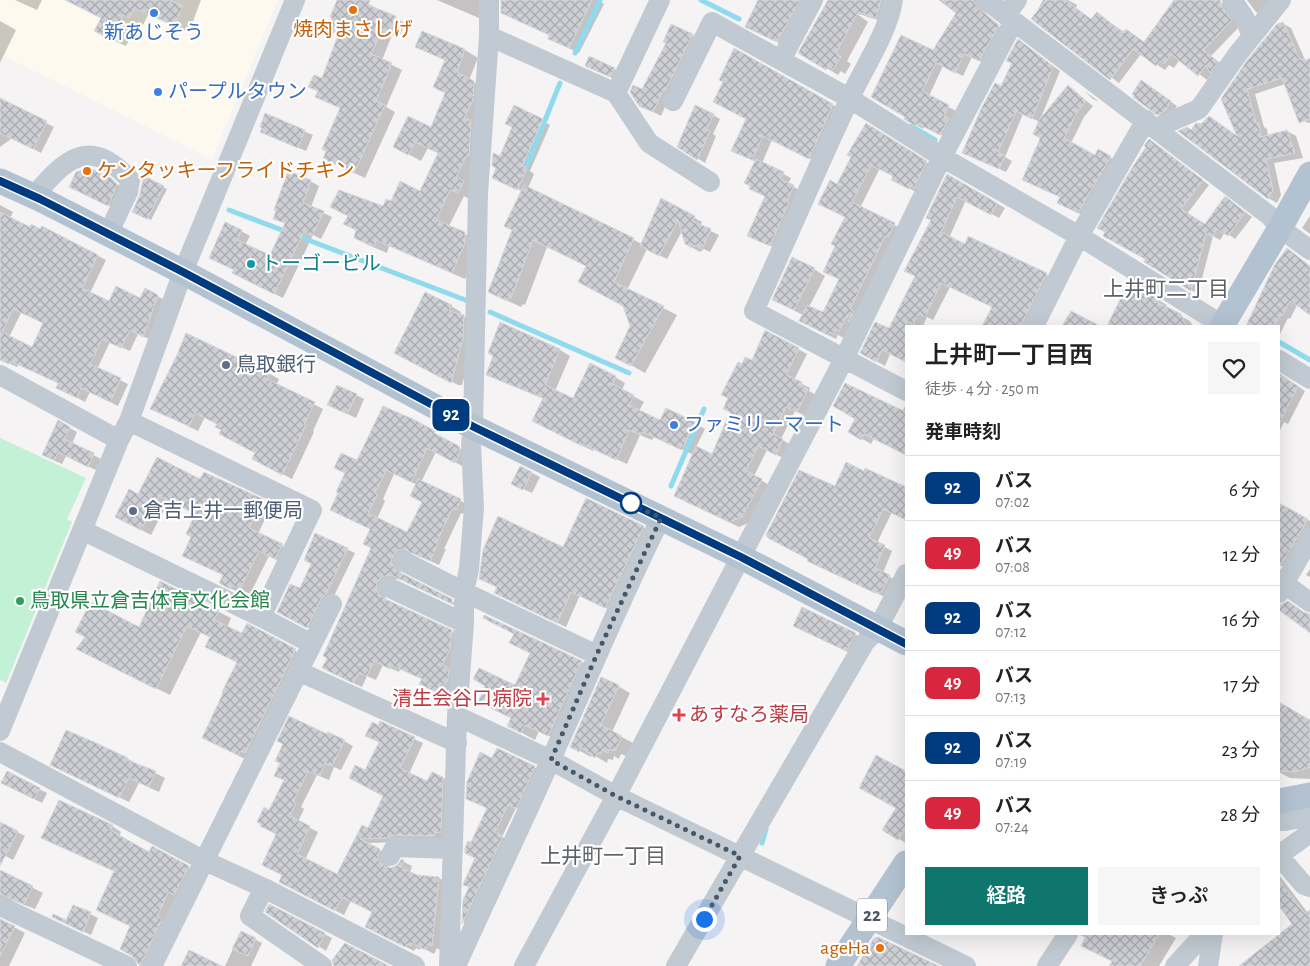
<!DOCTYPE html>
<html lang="ja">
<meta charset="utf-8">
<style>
body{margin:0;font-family:"Alegreya Sans","Noto Sans JP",sans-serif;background:#f6f6f6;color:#222;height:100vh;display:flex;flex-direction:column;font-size:19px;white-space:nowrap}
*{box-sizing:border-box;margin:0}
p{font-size:16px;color:#767676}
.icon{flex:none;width:28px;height:28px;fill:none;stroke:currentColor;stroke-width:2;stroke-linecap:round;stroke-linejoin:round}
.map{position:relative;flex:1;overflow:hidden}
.details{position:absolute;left:905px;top:325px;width:375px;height:610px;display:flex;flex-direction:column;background:#fff;border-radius:0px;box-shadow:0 5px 20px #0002}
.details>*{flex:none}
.badge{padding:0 10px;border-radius:8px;font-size:18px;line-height:32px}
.you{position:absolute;width:25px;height:25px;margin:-12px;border:4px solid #fff;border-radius:50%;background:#1a73e8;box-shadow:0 0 0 8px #1a73e833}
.map>.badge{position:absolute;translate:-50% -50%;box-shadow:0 0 0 2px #fff}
h2{padding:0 20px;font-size:19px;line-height:45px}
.round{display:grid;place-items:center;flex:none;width:52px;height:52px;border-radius:0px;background:#f6f6f6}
.overview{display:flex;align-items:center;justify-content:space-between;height:85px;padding:0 20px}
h1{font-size:24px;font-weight:600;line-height:38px}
.action{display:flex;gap:10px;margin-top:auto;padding:10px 20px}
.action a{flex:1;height:58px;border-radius:0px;background:#0f766e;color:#fff;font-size:20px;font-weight:600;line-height:58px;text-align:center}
.action a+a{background:#f6f6f6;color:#222}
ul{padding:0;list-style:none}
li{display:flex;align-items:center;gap:15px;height:65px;padding:0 20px;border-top:1px solid #e0e0e0}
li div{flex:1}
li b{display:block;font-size:19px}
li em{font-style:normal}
li .badge{min-width:55px;font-weight:700;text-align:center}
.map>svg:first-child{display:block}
.commercial{fill:#fdf9ef}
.grass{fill:#c3f1d5}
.shadow{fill:#0003;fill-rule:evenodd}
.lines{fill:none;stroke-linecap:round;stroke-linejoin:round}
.stream{stroke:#90daee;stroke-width:5}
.building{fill:url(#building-cross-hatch);stroke:#d7d9de;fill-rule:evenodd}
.minor{stroke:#c1cad2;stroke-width:20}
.major{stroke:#b3c2d1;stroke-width:25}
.line-casing{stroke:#fff;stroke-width:11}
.line{stroke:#003b80;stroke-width:8}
.walk{stroke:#4a5661;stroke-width:5;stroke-dasharray:0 9}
.food-dot{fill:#e8710a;stroke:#fff;stroke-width:2}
.shop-dot{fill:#3f7fe0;stroke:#fff;stroke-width:2}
.culture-dot{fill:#0f9aa8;stroke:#fff;stroke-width:2}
.service-dot{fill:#5c6f8a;stroke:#fff;stroke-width:2}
.stop-dot{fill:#fff;stroke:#003b80;stroke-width:2.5}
.leisure-dot{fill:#2e9e5b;stroke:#fff;stroke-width:2}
.health-dot{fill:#e0444e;stroke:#fff;stroke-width:2}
.labels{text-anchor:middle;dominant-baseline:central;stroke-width:4.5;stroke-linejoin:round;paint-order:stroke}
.shield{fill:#fff;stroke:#808990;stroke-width:1}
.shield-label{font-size:19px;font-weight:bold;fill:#4a5661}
.food-label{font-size:20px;fill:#c56008;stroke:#fff}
.shop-label{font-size:20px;fill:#366cbe;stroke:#fff;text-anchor:start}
.culture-label{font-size:20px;fill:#0d838f;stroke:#fff;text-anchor:start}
.service-label{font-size:20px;fill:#4e5e75;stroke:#fff;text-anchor:start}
.leisure-label{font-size:20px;fill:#27864d;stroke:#fff;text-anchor:start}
.health-label{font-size:20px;fill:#be3a42;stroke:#fff;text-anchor:end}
.neighbourhood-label{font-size:21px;fill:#5f6368;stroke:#fff}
</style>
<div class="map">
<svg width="1310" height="966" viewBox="0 0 1310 966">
<defs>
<pattern id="building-cross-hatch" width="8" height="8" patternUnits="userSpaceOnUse" patternTransform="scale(1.25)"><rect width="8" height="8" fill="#cdcfd5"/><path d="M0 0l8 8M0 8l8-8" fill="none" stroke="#a8abb0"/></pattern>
</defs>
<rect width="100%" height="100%" fill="#f5f3f3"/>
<!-- commercial -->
<path class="commercial" d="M0,0H278L212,159L4,56L0,63Z"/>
<!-- grass -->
<path class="grass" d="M0,438L86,478L67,519L72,522L6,683L0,680Z"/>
<!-- shadow -->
<path class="shadow" d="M15,0H42L37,10Z
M85,0H201L189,32L148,15L143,25L138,22L126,46L110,39L102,18Z
M338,0H361L405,23L399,38L392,35L382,60L402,70L386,107L395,112L365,178L324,159L341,108L322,80L339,36L328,30Z
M437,0H495L486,21Z
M502,0H599L604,4L579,53L549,39L550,35L502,13Z
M760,0H806L788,47L760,34Z
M829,0H895L887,23L856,13L868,22L847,61L851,64L845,74L841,71L838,75L800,52Z
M941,0H983L981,4L983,10L997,25L1005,30L987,65L972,57L963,76L943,66L929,96L956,111L948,138L924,127L923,129L905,118L933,52L958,13Z
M1043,0H1068L1077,5L1076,8L1092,20L1097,13L1124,32L1145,43L1175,0H1218L1229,9L1240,26L1211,56L1226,67L1212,73L1207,80L1180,59L1174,68L1169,65L1165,70L1141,54L1119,83L1033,19Z
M1247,0H1277L1265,17L1256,12Z
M0,21L16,30L0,63Z
M1282,23L1291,28L1306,62L1310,60V122L1308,123L1299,118L1285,84L1255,94L1264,127L1267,129L1268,136L1287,131L1296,136L1303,158L1274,163L1281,195L1277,203L1268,198L1192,132L1239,137L1222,99Z
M423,33L465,50L478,58L469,80L487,89L471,200L464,196L449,226L478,241V250L465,279L389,246L387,253L368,245L355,237L357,231L345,224L384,208L392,202L420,193L439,153L428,148L421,161L395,147L432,128L447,93L446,61L417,46Z
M692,35L700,40L671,93L661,116L640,105L643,91Z
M1025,45L1060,71L1040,120L1068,87L1093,106L1084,117L1071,143L1095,157L1099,151L1118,162L1086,217L1066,207L1040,142V122L1023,114L1005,157L1012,161L1006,172L971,156L1002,87Z
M735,50L842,110L819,163L772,140L762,163L791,178L788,184L801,191L778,249L757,240L766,197L750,189L756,162L742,155L747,119L724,82Z
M614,69L622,73L619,81L594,70Z
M1148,86L1177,106L1171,114L1164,118L1157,114Z
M1083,90L1097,100V101L1093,99Z
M0,100L54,127L41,153L12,138L0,147Z
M514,107L550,125L530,171L534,174L528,188L642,244L662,200L702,222L700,226L719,235L710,252L704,249L700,252L686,244L682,231L667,259L647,249L627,290L677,315L645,373L631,365V326L624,306L587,266L547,247L525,305L523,304L521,307L489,292L513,230L522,191L501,182V158L514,127Z
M266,115L313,135L306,151L261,132Z
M713,115L720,119L713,134L716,136L705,163L678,146Z
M875,129L934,167L918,193L901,184L894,176L880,168L860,208L902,229L846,339L838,335L836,339L808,325L803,315L785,306L814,269L825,276L809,307L823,314L840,279L837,246L846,217L838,185Z
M1149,140L1209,185L1187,214L1206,225L1232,202L1252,217L1235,239L1225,232L1220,240L1213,236L1198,294L1145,262L1148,147Z
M948,175L1005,208L999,218L966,200L949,238L965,246L969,238L1055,279L1032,326H983L993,307L950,287L933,320L927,317L923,326H906V362L890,354L885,366L862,353L889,330L916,276Z
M145,178L167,189L151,220L133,211L140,197Z
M310,181L319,186L311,207L332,217L321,239L313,235L283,298L242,278L235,270L219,262L241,231L250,236L245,245L271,257L286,224L274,218Z
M115,182L120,187L112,207L74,188Z
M0,205L13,212L10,218L31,228L41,230L42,227L106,260L90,293L109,302L141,300L146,290L166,301L151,340L138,334L130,351L110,342L97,369L128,384L118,406L90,392L85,402L66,392L60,384L19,364L17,367L0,359ZM21,313L45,323L32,348L9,337Z
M1310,216V234L1302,228Z
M1287,249L1310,266V314L1297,305L1290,319L1288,318L1279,336V326H1247L1275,267Z
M1130,283L1167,305L1165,308L1190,321L1193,326H1109Z
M451,306L461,312L460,315L474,322L473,346L462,385H458L395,352Z
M187,335L270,374L279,379L276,385L323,409L313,431L314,432L292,479L263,464L256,453L223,429L218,424L205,417L198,431L152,409Z
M798,349L807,354L794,380L810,388L809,391L816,395L806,416L795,411L781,439L791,445L785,459L767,450L754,476L769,485L751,522L739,527L684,501L694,455L654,437L652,440L640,435L627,464L594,449L593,451L544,427V399L498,380L488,375L560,350L570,356L555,391L574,400L615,377L625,383L622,390L644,402L639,411L661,422L695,423L705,429L696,447L713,455L732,412L742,366Z
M1279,373L1305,391L1288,424L1284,422L1279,432Z
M356,395L364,399L356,418L337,409Z
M906,404V454L874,438L871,444L850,432L902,412Z
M59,422L77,432L72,444L101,459L96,470L66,456L62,464L51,459Z
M414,422L468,453L464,467L436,452L421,482L469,505L465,514L461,513L444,549H446L439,565L412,553L405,556L399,567L401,573L460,606V608L403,580L396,579L390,582L384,593L386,600L389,602L460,636L458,654L450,671L457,675L445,696L429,689L423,679L400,669L399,672L383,665L376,680L367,676L362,687L332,673L372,549L371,529L332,510L346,474L335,468L357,462ZM394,474L417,485L423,502L408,533L377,519L385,501L383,499Z
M521,467L540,477L532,493L521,488Z
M866,470L906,488V520L892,512L877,543L892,551L883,573L897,581L885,597L843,577L836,487L864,473Z
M201,481L262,500L271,506L258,534L291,551L285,564L269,556L250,594L242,590L240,593L230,588L224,575L193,537L196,514L169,500L151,535L126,522L138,495Z
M1281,505L1310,521V533L1291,566H1282L1279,564V506Z
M643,527L652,532L614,612L580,595L566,627L504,598L563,548Z
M316,535L355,553L333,598L315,631L278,611L300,590L312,564Z
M1310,569V577L1306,575Z
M161,583L231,618L227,628L242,635L247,625L308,658L251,762L203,738L238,663L207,647L211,637L201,632L170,695L91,656L140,628Z
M802,630L855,634L863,639L854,655Z
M515,634L581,662L595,670L563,743L539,731L535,740L509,726L512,718L515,687L532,654Z
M618,686L630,693L612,732L633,743L626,756L621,754L619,759L614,756L613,760L608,759L607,763L592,754L591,757L571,746Z
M1279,704L1310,722V779L1290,778L1279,772Z
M380,723L423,743L409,774L428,783L443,778L452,783L450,837H443V841L366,843L389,855L387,862L389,869L396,867L402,861L412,866L410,873L416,876L439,878L447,883L440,950L437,948L434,954L421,947L420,950L416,948L414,951L375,931L373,912L351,901L344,915L289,887L284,876L263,865L278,834L270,811L328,736L344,741L353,746L341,770L334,767L329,780L317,775L301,807L304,809L298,822L318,832L305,860L338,876L363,827L369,829L385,796L366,772L380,742L379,726Z
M66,731L128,759L165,778L159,792L139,783L129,802L62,770Z
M876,757L906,772V843L884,830L898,808Z
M493,760L534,767L542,771L524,812L516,808L502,837L510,841L470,927L464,923V900L470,887L477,858L472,844L488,808Z
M11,787L39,789L47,793L42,803Z
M0,823L25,836L13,860L0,853Z
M112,826L121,832L119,836L150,854L188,867L197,872L151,966H141L137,958L132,927L115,872L43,838Z
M0,871L43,893L35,909L11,900L5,902L0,906Z
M1279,875L1308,913L1310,911V966H1244L1294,924L1279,904Z
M270,906L332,938L326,951L267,912Z
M90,914L98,918L91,935L61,921L67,922Z
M0,918L1,920L25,933L9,966H0Z
M241,932L262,943L251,966H225Z
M1082,934H1168L1176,938L1159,966H1111L1113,962L1097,954L1086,938L1081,935Z"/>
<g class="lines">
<!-- stream -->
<path class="stream" d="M701,0L739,19
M575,53L600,0
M911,126L935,140
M527,165L560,83
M229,210L287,232
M295,235L468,301
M490,312L629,373
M1279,342L1310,360
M671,486L704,409
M762,843L766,829"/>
</g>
<!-- building -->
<path class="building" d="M65,0H169L183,6L174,25L134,8L129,18L123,15L112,40L94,31L101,18Z
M337,0H370L368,5L396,16L389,33L382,30L371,54L392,63L376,101L385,105L354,173L323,159L326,151L322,149L340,108L315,97L318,91L308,87L314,75L322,78L338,35L327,30L332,18L330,17Z
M501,0H592L569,48L548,39L549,35L501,13Z
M758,0H800L777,42L745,27Z
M828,0H881L876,18L858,12L836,53L841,57L833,69L829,66L826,70L798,53Z
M939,0H972L979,9L999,25L979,61L964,54L955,73L936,63L922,91L949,105L944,116L949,118L940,135L920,125L916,124L915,126L904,119L905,117L871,97L901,35L933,50L956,13Z
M1046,0H1065L1091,19L1097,12L1123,33L1126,29L1144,42L1174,0H1220L1222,7L1232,20L1204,50L1218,62L1210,73L1206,65L1198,76L1171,54L1164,64L1160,61L1156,66L1133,49L1110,80L1031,19Z
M1283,22L1300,60L1303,58L1304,61L1310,58V119L1299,123L1282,78L1247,89L1256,123H1259L1261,137L1287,130L1295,153L1266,159L1273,190L1268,199L1178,131L1187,127L1191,130L1196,123L1201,124L1209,116L1237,136L1221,99L1246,62L1277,24Z
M671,24L693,34L665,91L663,90L653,112L639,106L630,92L633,85L642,89L666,43L663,42Z
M422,31L465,49L457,72L474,81L473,100L464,118L471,121L469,156L467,155L456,177L464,181L458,193L450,190L436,220L465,232V243L452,273L376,240L374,247L354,238L356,230L343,224L348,216L330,207L339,190L383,206L386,199L391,201L400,181L420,191L438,153L415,142L408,155L393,147L408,116L431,127L445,93L433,87L445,60L415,47Z
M1018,39L1053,66L1032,119L1016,111L998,152L1005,156L999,169L962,153L981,109L995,83L1001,86L1012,63L1006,61Z
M734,48L833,104L809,159L763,136L752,160L731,151L746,119L713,102L723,82L719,80Z
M589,56L615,68L610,77L585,66Z
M1141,80L1171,101L1165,111L1157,115L1133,97L1135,96L1132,94Z
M1068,85L1086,101L1077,112L1064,138L1095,155L1098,149L1111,156L1078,213L1057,203L1060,197L1022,180L1039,141L1040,138L1033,134L1039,120Z
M0,98L47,121L33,149L0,133Z
M514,105L543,119L522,166L527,168L517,190L492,178L496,168L492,166L493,153L500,156L512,127L505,124Z
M695,105L714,114L706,129L710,131L697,160L677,147Z
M265,113L305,130L298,148L260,132L262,128L260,127Z
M866,123L927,161L914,188L911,186L909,189L891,180L893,176L871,165L852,202L895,223L888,237L885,236L850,309L854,311L849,322L847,315L837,335L829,332L828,335L799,321L807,305L823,312L839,279L823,272L835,246L831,244L845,217L818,204L830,180L837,184L851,157L847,155Z
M1149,139L1203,180L1181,209L1205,224L1225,196L1245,212L1228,236L1217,229L1212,237L1206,233L1191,291L1144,262L1145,259L1103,236L1105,232L1097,228L1132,168L1146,147L1144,146Z
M756,159L784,172L780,179L794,185L787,201L789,202L770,246L747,236L765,196L749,189L750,186L744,183Z
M90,168L111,178L117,184L108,206L69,187L76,172Z
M288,171L311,180L303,203L324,211L312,236L304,232L274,294L232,273L234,270L209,258L225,222L242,230L237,240L270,255L285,223L273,219L276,211L274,210Z
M947,174L997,203L991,215L957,197L941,232L965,244L968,236L1047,273L1023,321L1022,326H982L992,307L941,283L925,317L919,314L913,324L906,321V362L882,350L876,362L860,353L875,322L889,328L915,276L904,271L931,220L926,218Z
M144,176L164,186L147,219L132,212L139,197Z
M524,185L634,238L614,282L664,306L631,366L615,358L630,326L623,306L578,282L586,266L533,240L511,298L509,297L507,301L488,292L512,230L504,226Z
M661,198L695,216L692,221L711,229L702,249L695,245L692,248L685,244L678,220L659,256L640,246Z
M0,212L30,227L31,224L40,229L42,226L98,255L82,288L109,301L116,286L140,298L145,288L158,295L143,337L130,330L121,348L102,339L90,364L121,378L110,402L81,388L77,398L56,388L58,383L10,361L9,364L0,360ZM13,309L43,323L32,347L2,332Z
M1287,248L1310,266V315L1290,301L1282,316L1280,315L1274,326H1246L1274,266Z
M792,257L815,268L794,310L772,300Z
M1129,281L1158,299L1157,302L1181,314L1186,326H1107Z
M425,292L452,305L449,311L464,315L463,339L451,383L394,353Z
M1071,311L1100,326H1062Z
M500,322L560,349L545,385L573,398L590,363L616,376L612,384L634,395L629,405L660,420L666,408L695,422L682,450L643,432L641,435L629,430L616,460L583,444L582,446L532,421L543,398L486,375L493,356L488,353Z
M765,330L799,348L786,375L802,382L801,386L808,389L797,412L786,407L773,434L783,439L776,455L758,446L746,471L762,479L742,517L729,522L674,496L696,446L712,454L730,412L723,409L728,398L721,395L738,362L742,364L745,357L752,360Z
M186,333L270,373L267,379L315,402L304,424L306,425L282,475L252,459L255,453L219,434L221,430L215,427L217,424L195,413L189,426L150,409L177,355Z
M1279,375L1298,386L1279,424Z
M845,383L906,412V455L864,434L861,440L848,432L855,419L833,406Z
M337,385L357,394L347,414L327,405Z
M383,406L415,420L435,431L434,433L459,446L460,453L455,463L427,448L411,482L386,470L375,493L377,495L368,513L407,532L422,502L410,496L418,479L461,499L456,510L452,509L436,543H438L430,561L403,549L396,551L393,555L391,561L393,567L397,571L452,599V604L393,576L387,575L381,578L377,582L376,587L378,593L383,598L452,630L450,649L442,665L449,668L448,679L445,685L441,683L436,692L419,684L422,679L391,665L390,669L374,661L367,676L359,673L353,683L322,668L327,658L323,656L371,548L363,544L370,529L330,510L338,493L336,492L345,473L334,468L341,453L357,460Z
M58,420L70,427L64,439L94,453L88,467L58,452L54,460L42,455Z
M157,457L200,479L204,472L263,499L249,528L283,544L275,559L259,551L240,589L232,585L230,589L219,583L223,575L182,556L191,537L186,534L195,514L159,496L141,530L115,517L129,489L138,494Z
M846,462L864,471L865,468L906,487V520L883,509L869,538L885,545L875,568L890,575L881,592L875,593L807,561L808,559L768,538L766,535L799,470L835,486Z
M520,466L532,472L523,490L511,484Z
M586,498L644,526L605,608L571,592L557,623L494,593L497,587L479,579L483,550L498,516L563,547Z
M1279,503L1308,519L1279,568Z
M315,533L348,548L326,594L321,599L307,628L277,612L290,584L300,588L311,564L304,560Z
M160,581L219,610L214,620L242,633L247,623L296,649L245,753L240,751L238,755L202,738L223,693L222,692L237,662L205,647L210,637L187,626L156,689L76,649L85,637L75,632L91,602L139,627Z
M1288,601L1303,612L1310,614V633L1279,610L1280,605Z
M802,607L856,633L846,651L793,626Z
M484,615L582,661L548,736L525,725L521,733L507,726L511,718L478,702L485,686L473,679L479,668L515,685L530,653L509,643L514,634L483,618Z
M601,677L619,685L601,725L622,736L615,751L609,749L608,753L602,750L601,754L597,753L595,758L581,747L579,752L570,747Z
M1279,702L1310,720V767L1295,772L1279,771Z
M289,716L327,734L328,732L345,740L332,766L325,763L320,776L308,771L293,802L296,803L290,816L310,826L297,854L337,874L362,825L368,828L383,796L349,778L355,765L365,770L379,742L365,736L372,722L378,725L380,721L415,737L400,768L427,781L432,772L443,777L441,832L434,833V836L395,835L387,838L360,839L380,849L378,857L380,862L385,867L391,868L396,866L402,859L404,860L401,867L417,875L439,877L432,946L428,944L425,950L412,943L411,946L407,944L405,947L365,927L372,912L342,897L335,911L279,882L282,875L262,865L276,834L260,826L261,824L257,822L264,807L269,810L284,780L274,776L280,763L275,761L283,744L277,741Z
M66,730L94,742L128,758L127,760L156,771L149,787L129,778L119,798L50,765Z
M497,748L535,766L516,809L508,805L495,832L503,836L462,924L463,900L469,887L463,885L464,882L475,858L465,853V848L468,841L471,842L487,808L466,799L467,782L480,752L492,758Z
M876,755L906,771V827L898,840L882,830L896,808L859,788Z
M7,771L40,788L34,799L1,783Z
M59,800L113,825L110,830L149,852L152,846L189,866L174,895L168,892L157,917L162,919L140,966L132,956L120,949L130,926L96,910L114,871L41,838Z
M0,822L18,831L0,866Z
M0,870L33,886L24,904L0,894Z
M1279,880L1305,914L1310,910V966H1239L1292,924L1279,906Z
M269,904L325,933L318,948L265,912Z
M73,905L91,912L83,932L52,917L53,914L66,920Z
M0,919L15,926L0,956Z
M241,931L256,938L248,956L232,949Z
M1087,934H1159L1140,966H1109L1112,961L1081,946Z
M878,937L939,966H857L874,938Z
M345,943L389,966H334L332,960Z
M189,950L222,966H181Z"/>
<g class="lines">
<!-- minor -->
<path class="minor" d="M893,0C888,33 863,69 849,100C816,170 786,241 754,311L906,391
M986,0L1270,216L1280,228L1310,250
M1232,0L1244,17L1252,36
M1006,15L1017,0
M489,36L616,93L649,143L710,182
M781,60L813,0
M616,93L660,0
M673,101L712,22L849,98L942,157L1079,236L1224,326
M1156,128L1199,109L1237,55L1281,0
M34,196C65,159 90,135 130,180L128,192L108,234
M1034,326L1079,236L1146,120
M1279,360L1310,379
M0,375L119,440
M129,421L312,510L261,617
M82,530L261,617L312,644
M403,561L464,592L597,655
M1279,580L1310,602
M388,587L464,623
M1279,593L1310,538
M300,672L457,743
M457,716L551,760L616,796L966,966
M0,731L119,440L129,421L183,272L295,0
M0,752L205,861L264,888L415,966
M1279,821H1285L1310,816
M1279,855L1310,833
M390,856L395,847L453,849
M1279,856L1304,885L1310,887
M264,888L250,916L322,966
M0,906L127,966
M152,966L332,604
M449,966L457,716L464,623V592L469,569L474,508L471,444L473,427L478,194L489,36V0
M456,966C487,897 520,829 551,759C588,679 621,597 661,518
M524,966L616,796L844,359L942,157L1014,21
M676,966L865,642L877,630L906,574
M1047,966L1068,934
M1175,966L1197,942L1201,934
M1208,966L1213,934"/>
<!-- major -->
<path class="major" d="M0,181L40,199L183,272L473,427L741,557L906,643
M1222,326L1280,228L1310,174
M1279,801L1310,795
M838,966L906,863"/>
</g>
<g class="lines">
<!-- line casing -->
<g class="line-casing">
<path id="line" d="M0,181L40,199L183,272L474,427L741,557L906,644"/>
</g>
<!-- line -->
<use href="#line" class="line"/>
<!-- walk -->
<path class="walk" d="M631,503L627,502L661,518L597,654L551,760L616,796L740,856L704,919"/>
</g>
<!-- markers -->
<g class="food-dot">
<circle cx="353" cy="10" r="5"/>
<circle cx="87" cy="171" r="5"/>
<circle cx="880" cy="948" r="5"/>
</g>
<g class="shop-dot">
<circle cx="154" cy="13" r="5"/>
<circle cx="158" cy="92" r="5"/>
<circle cx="674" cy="425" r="5"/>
</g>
<circle class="culture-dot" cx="251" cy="264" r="5"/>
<g class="service-dot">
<circle cx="226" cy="365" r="5"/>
<circle cx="133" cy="511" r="5"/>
</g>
<circle class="stop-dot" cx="631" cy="503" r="10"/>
<circle class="leisure-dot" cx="20" cy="601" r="5"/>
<g class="health-dot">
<path d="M540.5 691.5h5v5h5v5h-5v5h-5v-5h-5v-5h5z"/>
<path d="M676.5 707.5h5v5h5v5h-5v5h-5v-5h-5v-5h5z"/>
</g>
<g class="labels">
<!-- shield labels -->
<rect class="shield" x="857" y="898.5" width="30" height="33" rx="4"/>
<g class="shield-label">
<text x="872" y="915">22</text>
</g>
<!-- food labels -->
<g class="food-label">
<text x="353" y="30">焼肉まさしげ</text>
<text x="97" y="171" text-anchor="start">ケンタッキーフライドチキン</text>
<text x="870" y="948" text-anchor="end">ageHa</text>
</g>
<!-- shop labels -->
<g class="shop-label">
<text x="154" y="33" text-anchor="middle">新あじそう</text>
<text x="168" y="92">パープルタウン</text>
<text x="684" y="425">ファミリーマート</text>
</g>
<!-- culture labels -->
<g class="culture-label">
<text x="261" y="264">トーゴービル</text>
</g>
<!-- service labels -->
<g class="service-label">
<text x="236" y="365">鳥取銀行</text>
<text x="143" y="511">倉吉上井一郵便局</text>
</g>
<!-- leisure labels -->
<g class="leisure-label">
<text x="30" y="601">鳥取県立倉吉体育文化会館</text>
</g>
<!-- health labels -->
<g class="health-label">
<text x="532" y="699">清生会谷口病院</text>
<text x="689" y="715" text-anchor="start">あすなろ薬局</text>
</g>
<!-- neighbourhood labels -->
<g class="neighbourhood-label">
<text x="1166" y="289">上井町二丁目</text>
<text x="603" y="856">上井町一丁目</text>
</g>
</g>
</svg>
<div class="you" style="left:704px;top:919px"></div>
<b class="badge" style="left:451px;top:415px;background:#003b80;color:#fff">92</b>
<section class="details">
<div class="overview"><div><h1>上井町一丁目西</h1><p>徒歩 · 4 分 · 250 m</p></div><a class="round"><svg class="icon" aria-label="heart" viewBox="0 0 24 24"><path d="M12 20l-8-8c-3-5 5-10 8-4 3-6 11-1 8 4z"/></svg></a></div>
<h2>発車時刻</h2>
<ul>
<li><span class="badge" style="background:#003b80;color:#fff">92</span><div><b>バス</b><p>07:02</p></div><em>6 分</em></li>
<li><span class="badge" style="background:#d7263d;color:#fff">49</span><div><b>バス</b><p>07:08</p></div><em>12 分</em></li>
<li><span class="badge" style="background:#003b80;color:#fff">92</span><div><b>バス</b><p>07:12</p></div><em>16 分</em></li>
<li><span class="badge" style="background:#d7263d;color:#fff">49</span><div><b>バス</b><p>07:13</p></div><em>17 分</em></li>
<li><span class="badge" style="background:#003b80;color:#fff">92</span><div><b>バス</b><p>07:19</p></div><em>23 分</em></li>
<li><span class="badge" style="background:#d7263d;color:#fff">49</span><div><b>バス</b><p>07:24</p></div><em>28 分</em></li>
</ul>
<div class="action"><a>経路</a><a>きっぷ</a></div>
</section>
</div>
